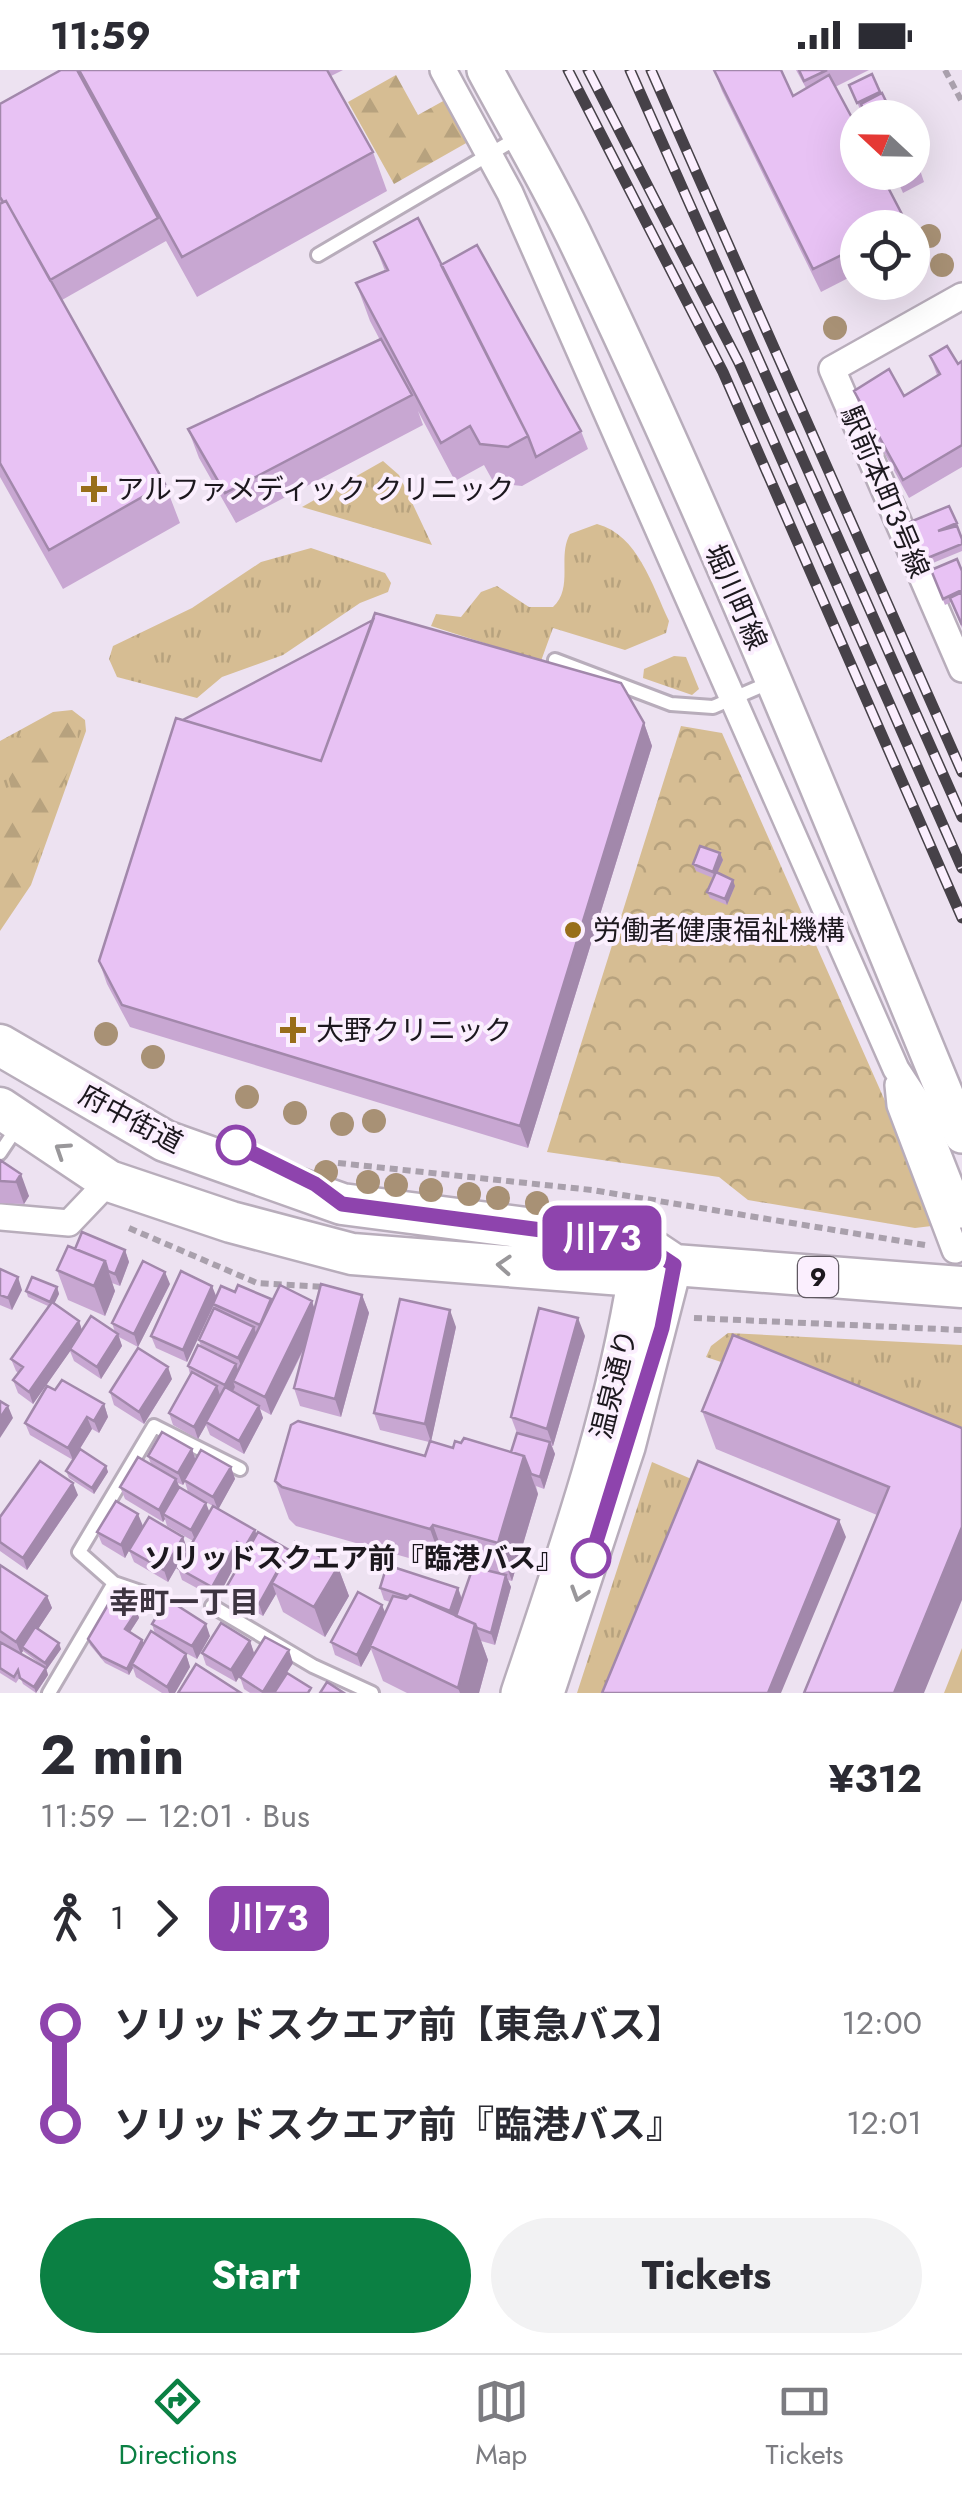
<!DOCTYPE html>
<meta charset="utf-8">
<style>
body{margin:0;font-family:Jost,"Noto Sans JP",sans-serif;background:#f2f2f3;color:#2b2b33;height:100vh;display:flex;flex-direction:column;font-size:38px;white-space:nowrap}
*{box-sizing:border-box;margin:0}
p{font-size:32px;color:#7c7c81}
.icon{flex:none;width:55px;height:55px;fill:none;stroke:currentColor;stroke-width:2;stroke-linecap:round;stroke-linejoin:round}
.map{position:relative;height:1623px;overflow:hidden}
.panel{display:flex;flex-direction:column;background:#fff;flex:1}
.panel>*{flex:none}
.badge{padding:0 20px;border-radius:15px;font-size:35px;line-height:65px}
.needle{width:65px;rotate:292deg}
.fabs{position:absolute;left:840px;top:30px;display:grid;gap:20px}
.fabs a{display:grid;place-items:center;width:90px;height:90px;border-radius:50%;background:#fff;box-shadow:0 10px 40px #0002;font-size:50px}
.map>.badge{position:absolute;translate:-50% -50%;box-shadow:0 0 0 5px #fff}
.legs{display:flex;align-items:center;gap:15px;height:110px;padding:0 40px;font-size:32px}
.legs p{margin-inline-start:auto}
.summary{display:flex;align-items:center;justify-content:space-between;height:170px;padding:0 40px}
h1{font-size:55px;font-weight:700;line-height:75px}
.primary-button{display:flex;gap:20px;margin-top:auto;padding:20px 40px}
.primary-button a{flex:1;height:115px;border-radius:60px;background:#0b8043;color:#fff;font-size:40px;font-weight:700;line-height:115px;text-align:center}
.primary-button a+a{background:#f2f2f3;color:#2b2b33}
ul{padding:0 40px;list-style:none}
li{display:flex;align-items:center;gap:35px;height:100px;font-size:38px}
li i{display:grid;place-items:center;width:15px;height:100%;margin:0 12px;background:currentColor}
li i::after{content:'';width:25px;height:25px;margin:-12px;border:8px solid;border-radius:50%;background:#fff}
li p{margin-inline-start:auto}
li:first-child i{background:linear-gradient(#0000 50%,currentColor 0)}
li:last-child i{background:linear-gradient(currentColor 50%,#0000 0)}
.status{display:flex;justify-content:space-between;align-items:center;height:70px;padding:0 50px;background:#fff;direction:ltr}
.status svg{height:28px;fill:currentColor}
.tabs{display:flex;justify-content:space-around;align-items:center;height:140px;border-top:2px solid #e1e1e2;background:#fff;font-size:28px;color:#7c7c81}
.tabs a{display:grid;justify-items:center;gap:5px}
.tabs .active{color:#0b8043}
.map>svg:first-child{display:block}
.grass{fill:url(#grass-tufts)}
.forest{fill:url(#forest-firs)}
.park{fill:url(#park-crowns)}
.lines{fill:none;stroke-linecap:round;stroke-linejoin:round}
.lane-casing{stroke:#b8adbb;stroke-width:18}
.street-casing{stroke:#b8adbb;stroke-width:30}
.secondary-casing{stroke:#b8adbb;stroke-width:40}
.primary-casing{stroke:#b8adbb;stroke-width:45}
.path{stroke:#a9a0ac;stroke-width:6;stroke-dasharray:8 5;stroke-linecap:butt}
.lane{stroke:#fff;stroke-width:12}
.street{stroke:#fff;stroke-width:25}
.secondary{stroke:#fff;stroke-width:35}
.primary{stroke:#fff;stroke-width:40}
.rail-casing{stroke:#464148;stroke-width:11}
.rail{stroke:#fbeffe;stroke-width:8;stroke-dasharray:22;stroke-linecap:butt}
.tree{fill:#a89175}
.wall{fill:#c8a7d2;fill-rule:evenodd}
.shaded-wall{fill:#a288ab}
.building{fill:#e8c2f4;stroke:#a288ab;stroke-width:2.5}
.oneway{stroke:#99979a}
.line-1-casing{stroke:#fff;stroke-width:22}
.line-1{stroke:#8e44ad;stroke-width:15}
.poi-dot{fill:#986e1a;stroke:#fbeffe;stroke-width:4}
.stop-1-dot{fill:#fff;stroke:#8e44ad;stroke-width:5}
.labels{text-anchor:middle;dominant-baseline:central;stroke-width:8;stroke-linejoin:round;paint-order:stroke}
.shield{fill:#fbeffe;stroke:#5f5861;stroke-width:2.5}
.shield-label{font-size:25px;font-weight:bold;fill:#1c181e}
.poi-label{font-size:28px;fill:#1c181e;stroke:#fbeffe;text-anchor:start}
.street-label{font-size:28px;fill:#1c181e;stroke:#fbeffe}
.stop-label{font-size:28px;font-weight:bold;fill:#1c181e;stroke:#fbeffe;text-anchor:end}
.neighbourhood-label{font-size:30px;font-weight:bold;fill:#3e3541;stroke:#fbeffe}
</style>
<div class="status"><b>11:59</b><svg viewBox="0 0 49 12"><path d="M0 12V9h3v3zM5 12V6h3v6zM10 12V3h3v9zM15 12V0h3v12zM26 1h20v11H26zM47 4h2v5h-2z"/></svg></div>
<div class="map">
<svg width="962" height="1623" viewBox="0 0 962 1623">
<defs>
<pattern id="grass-tufts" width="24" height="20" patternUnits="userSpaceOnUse" patternTransform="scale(2.5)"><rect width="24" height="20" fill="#d6bd93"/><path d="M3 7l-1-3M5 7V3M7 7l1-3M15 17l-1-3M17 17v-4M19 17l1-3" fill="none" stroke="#b7a27e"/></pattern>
<pattern id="forest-firs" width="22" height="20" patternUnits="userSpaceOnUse" patternTransform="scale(2.5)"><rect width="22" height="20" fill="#d6bd93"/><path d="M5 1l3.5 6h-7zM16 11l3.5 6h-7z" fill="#b7a27e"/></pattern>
<pattern id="park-crowns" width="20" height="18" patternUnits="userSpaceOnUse" patternTransform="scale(2.5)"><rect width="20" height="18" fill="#d6bd93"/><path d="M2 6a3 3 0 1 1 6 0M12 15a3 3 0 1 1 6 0" fill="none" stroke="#b7a27e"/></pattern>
</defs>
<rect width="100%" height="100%" fill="#ede2f1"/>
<!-- grass -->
<path class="grass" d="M383,391L399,405L432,475L302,437Z
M597,454C638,465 652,515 669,551L666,563L625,580L553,558L541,591L431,556L436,544L461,547L481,522L497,516L529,537H553C574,517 557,487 570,464Z
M311,478L385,503L391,513L388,522L360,533L283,585L222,607L197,628L117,607L109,589L113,576L192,538L261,492Z
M674,586L686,587L699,619L692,625L643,608L644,599Z
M72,640L85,650L86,661L31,815L0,861V671L53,642Z
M728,1263L962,1275V1372L706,1287L711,1276Z
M652,1392L696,1411L609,1623H577Z
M962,1578V1623H944Z"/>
<!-- forest -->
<path class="forest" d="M396,5L418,45L445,30L468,72L394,114L348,32Z
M55,644H71L77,651L78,674L27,813L0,848V750L6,752L17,741L4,691L16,669Z"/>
<!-- park -->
<path class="park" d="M681,656L722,663L940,1155L915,1158L748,1130L719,1107L547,1082Z"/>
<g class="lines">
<!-- lane casing -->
<g class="lane-casing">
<path id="lane" d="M318,185L519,67
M555,590L671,634L713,637L771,612
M0,1083L18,1056
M158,1528L114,1513L79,1482L154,1356L240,1399
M212,1536L313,1596L372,1623
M49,1623L114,1513"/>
</g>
<!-- street casing -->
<g class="street-casing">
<path id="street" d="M443,0L510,123L896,999L917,1031L962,1145
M962,226L832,299L962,599
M898,1015L900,1035L955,1180
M0,1147L69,1153L109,1111"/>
</g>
<!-- secondary casing -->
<g class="secondary-casing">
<path id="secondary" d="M485,0C516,58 550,115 578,174C718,465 838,766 962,1065
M519,1623C568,1477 619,1332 640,1179
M546,1623L627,1377L674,1195"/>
</g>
<!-- primary casing -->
<g class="primary-casing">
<path id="primary" d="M0,975L165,1071L342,1134L641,1173L674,1195
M0,1038L109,1111L231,1152L352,1184L636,1206L674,1195L962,1217"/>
</g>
<!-- path -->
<path class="path" d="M945,0L962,32
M338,1093L592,1120L925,1175
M129,1158L257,1213L325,1217
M694,1248L962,1260"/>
<!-- lane -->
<use href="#lane" class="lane"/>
<!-- street -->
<use href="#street" class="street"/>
<!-- secondary -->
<use href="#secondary" class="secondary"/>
<!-- primary -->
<use href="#primary" class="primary"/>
<!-- rail casing -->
<g class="rail-casing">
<path id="rail" d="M568,0L723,302L962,848
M588,0L739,293L962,798
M630,0L962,747
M651,0L962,702"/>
</g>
<!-- rail -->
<use href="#rail" class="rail"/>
</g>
<!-- trees -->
<g class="tree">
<circle cx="929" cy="166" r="12"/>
<circle cx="942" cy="195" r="12"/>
<circle cx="835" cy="258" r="12"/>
<circle cx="106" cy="964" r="12"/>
<circle cx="153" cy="987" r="12"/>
<circle cx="247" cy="1027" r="12"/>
<circle cx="295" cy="1043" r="12"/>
<circle cx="374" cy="1051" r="12"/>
<circle cx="342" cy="1054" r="12"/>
<circle cx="326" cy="1102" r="12"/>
<circle cx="368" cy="1112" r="12"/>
<circle cx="396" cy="1115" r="12"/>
<circle cx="431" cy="1120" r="12"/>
<circle cx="469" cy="1124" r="12"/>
<circle cx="498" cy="1128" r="12"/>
<circle cx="537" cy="1133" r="12"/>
</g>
<!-- wall -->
<path class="wall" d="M61,0H343L331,6L373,82L387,121L197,227L166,171L62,230L165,414L180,453L63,519L0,407V34Z
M714,0L793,26L806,18L796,0H869L835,17L908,158H858V203L821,222L722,21Z
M872,4L881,24L894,48H866L863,38L860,39L849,15Z
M920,100L924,112L903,123L894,102H912Z
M374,172L441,195L581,361L588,379L522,416L494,413L484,395L455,411L418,341L423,355L236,453L199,388L188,359L380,270L370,251L356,213L385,201Z
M930,286L958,294L962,291V397L909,428L860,338L854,321L904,326L937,305Z
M910,452L957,453L962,469V481L928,495Z
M931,500L962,501V558L951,532L945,535Z
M183,650L644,653L652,676L528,1078L130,957L107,914L99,891Z
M720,783L723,790L717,803L735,816L727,835L710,828L707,822L713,808L696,801L693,794Z
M0,1090L29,1126L24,1134L0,1133Z
M75,1179L125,1180L129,1192L120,1216L112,1213L115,1221L105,1246L68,1230L57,1200Z
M0,1199L22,1220L12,1240L0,1235Z
M170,1214L138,1277L119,1267L122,1276L101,1309L74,1291L70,1281L33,1334L18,1323L13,1310L18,1303L16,1301L11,1289L48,1236L28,1227L26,1221L57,1217L59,1224L54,1234L79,1251L82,1261L115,1262L112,1253Z
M235,1222L271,1229L272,1232L315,1239L362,1225L369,1243L341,1347L300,1336L294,1318L305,1277L271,1345L260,1339L263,1348L244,1384L210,1365L206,1355L198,1369L173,1355L169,1343L190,1304L188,1296L201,1277L199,1270L215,1238L214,1235L187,1292L156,1278L151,1266L217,1227Z
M456,1257L431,1371L453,1378L511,1382L517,1363L511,1347L585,1266L553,1376H552L555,1384L544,1419L536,1416L538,1424L512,1511L508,1510L511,1517L495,1575L481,1571L488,1590L479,1623H407L383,1611L371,1579L361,1597L335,1585L331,1572L385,1543L390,1532L384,1530L380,1518H458L462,1529L472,1500L447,1494L444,1498L296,1456L289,1449L275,1411L425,1386L429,1372L380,1360L374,1343Z
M172,1309L144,1354L114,1335L110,1322Z
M55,1320L104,1334L108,1347L99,1363L92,1359L73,1390L30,1365L25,1353Z
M702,1341L962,1358L877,1445L716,1379Z
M192,1379L196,1390L231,1397L235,1409L218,1439L256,1464L289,1480L338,1497L349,1526L325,1567L283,1542L276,1524L263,1546L232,1528L227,1516L244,1486L241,1484L217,1529L182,1510L178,1498L193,1471L167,1456L165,1449L163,1452L125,1429L120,1417L151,1394L148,1386ZM185,1412L188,1422L213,1436L209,1442L179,1417L178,1413L183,1415Z
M106,1396L108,1402L94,1424L69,1408L66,1401Z
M78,1425L27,1500L0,1481V1447Z
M143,1456L183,1467L187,1479L168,1512L134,1492L129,1480L125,1488L102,1474L97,1462Z
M0,1495L47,1526L52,1538L38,1559L61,1579L47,1599L23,1581L21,1584L46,1598L48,1605L36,1623L23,1614L20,1607L16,1613L0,1603V1572L16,1581L0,1571Z
M137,1541L139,1548L130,1562L142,1570L144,1574L155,1564L152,1554L210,1566L197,1589L171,1575L186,1584L190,1597L175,1623H162L136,1607L133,1598L129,1605L105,1593L90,1575L88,1569Z
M250,1571L254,1583L236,1612L206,1595L202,1583Z
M293,1593L274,1623H250L244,1619L240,1607Z"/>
<!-- shaded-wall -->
<path class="shaded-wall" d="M644,653L652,676L528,1078L520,1056Z
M720,783L723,790L715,808L713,802Z
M733,810L735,816L727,835L725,829Z
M21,1104L29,1126L24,1134L16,1112Z
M125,1180L129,1192L120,1216L115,1204Z
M105,1191L115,1221L105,1246L94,1216Z
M165,1202L170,1214L138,1277L134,1264Z
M18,1207L22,1220L12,1240L8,1228Z
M212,1216L217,1228L187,1292L183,1280Z
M57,1217L59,1224L52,1238L50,1232Z
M362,1225L369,1243L341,1347L335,1329Z
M312,1231L318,1249L271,1345L265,1327Z
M450,1240L456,1257L431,1372L425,1354Z
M578,1248L585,1266L553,1376L547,1359Z
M79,1251L83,1263L33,1334L29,1322Z
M254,1257L258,1269L243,1301L238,1288Z
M118,1264L122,1276L101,1309L97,1297Z
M236,1294L240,1306L233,1311L235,1317L230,1327L225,1315Z
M168,1297L172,1309L144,1354L139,1342Z
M217,1316L221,1328L198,1369L194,1357Z
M104,1334L108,1347L99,1363L94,1351Z
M8,1336L13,1348L0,1368V1348Z
M259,1336L263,1348L244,1384L239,1371Z
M87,1347L92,1359L73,1390L68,1378Z
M550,1372L555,1384L544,1419L540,1407Z
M192,1379L196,1392L183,1415L178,1403Z
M524,1386L538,1424L512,1511L498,1473Z
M106,1396L108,1402L94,1424L92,1418Z
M231,1397L235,1409L218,1440L213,1427Z
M176,1409L181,1421L163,1444L165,1449L163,1452L159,1440Z
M73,1413L78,1425L27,1500L23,1488Z
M206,1433L211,1446L196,1472L191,1460Z
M138,1444L143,1456L125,1488L121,1475Z
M839,1450L846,1467L781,1623H768Z
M433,1455L447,1494L444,1498L430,1459Z
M962,1457V1530L924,1623H894Z
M255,1460L259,1472L250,1489L245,1477Z
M183,1467L187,1479L168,1512L164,1500Z
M237,1472L241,1484L217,1529L212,1517Z
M289,1480L272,1513L276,1524L263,1546L259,1534Z
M338,1497L349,1526L325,1567L314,1537Z
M506,1505L511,1517L495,1575L491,1563Z
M458,1518L462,1530L454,1554L450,1541Z
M47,1526L52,1538L25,1579L22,1577L23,1581L21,1584L16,1572Z
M382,1535L387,1547L370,1576L371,1579L361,1597L357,1585Z
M137,1541L139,1548L128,1565L125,1559Z
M206,1554L210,1566L197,1589L192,1576Z
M475,1554L488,1590L479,1623H460L458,1618Z
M142,1570L145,1576L132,1594L133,1598L129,1605L127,1599Z
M250,1571L254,1583L236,1612L231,1600Z
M59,1573L61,1579L47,1599L45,1593Z
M289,1580L293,1593L274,1623H263Z
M186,1584L190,1597L175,1623H169L167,1617Z
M46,1598L48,1605L36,1623L34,1617Z"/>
<!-- building -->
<path class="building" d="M61,0H77L158,148L50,210L6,131L3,132L0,127V34Z
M79,0H327L373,82L182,187Z
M714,0H781L793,26L829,5L858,59V102H880L906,152L896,158H858V177L813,199Z
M799,0H827L804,11Z
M872,4L880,22L857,33L849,15Z
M882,23L894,48H868L861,34Z
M912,84L920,100L899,110L895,102H912Z
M6,131L165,414L49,480L0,393V134Z
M418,148L528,366L508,377L480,374L470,356L441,373L356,213L388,200L374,172Z
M477,175L581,361L536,387L528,366L441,195Z
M381,269L412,325L225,423L188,359Z
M947,276L958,294L962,291V375L903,410L854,321L889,299L904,326L940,304L930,286Z
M949,436L957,453L938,461L957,456L962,469V474L925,489L910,452Z
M957,489L962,501V520L943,529L931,500Z
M962,522V555L950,528Z
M375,543L621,613L644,653L520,1056L122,935L99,891L176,648L321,691Z
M373,550L321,691L183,650Z
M700,776L720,783L713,802L693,794Z
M716,802L733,810L725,829L707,822Z
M0,1090L21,1104L16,1112L0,1111Z
M82,1162L125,1180L115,1204L108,1201L105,1191L75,1179Z
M68,1176L105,1191L94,1216L57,1200Z
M143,1191L165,1202L134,1264L112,1253Z
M0,1199L18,1207L8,1228L0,1225Z
M181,1201L212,1216L183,1280L151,1266Z
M32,1207L57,1217L50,1232L26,1221Z
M321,1214L362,1225L335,1329L294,1318Z
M238,1215L271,1229L260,1255L213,1234L221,1216L235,1222Z
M280,1215L312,1231L265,1327L233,1311Z
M400,1229L450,1240L425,1354L374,1343Z
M52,1232L79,1251L29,1322L13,1310L23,1297L11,1289Z
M214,1238L254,1257L238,1288L199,1270Z
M539,1238L578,1248L547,1359L511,1347Z
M91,1246L118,1264L97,1297L70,1279Z
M733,1265L962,1358V1457L894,1623H804L889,1417L702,1341Z
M198,1275L236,1294L225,1315L188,1296Z
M138,1278L168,1297L139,1342L110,1322Z
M192,1302L217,1316L194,1357L169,1343Z
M62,1310L104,1334L94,1351L87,1347L68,1378L25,1353L47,1316L55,1320Z
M225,1317L259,1336L239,1371L206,1352Z
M0,1331L8,1336L0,1348Z
M298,1351L425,1386L430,1371L453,1378L455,1371L461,1373L464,1368L524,1386L498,1473L433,1455L430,1459L282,1417L275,1411L291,1355Z
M162,1362L192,1379L178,1403L148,1386Z
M517,1363L550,1372L540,1407L531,1404L524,1386L511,1382Z
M80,1379L106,1396L92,1418L66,1401Z
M201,1380L231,1397L213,1427L184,1410Z
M138,1387L176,1409L159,1440L120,1417Z
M40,1391L73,1413L23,1488L0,1472V1447Z
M698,1391L839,1450L768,1623H602Z
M179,1417L206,1433L191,1460L163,1444Z
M116,1431L138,1444L121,1475L97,1462Z
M213,1436L255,1460L245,1477L237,1472L212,1517L178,1498Z
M149,1447L183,1467L164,1500L129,1480Z
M258,1462L289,1480L259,1534L227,1516Z
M295,1472L338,1497L314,1537L272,1513Z
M0,1495L47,1526L16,1572L0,1561Z
M387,1495L458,1518L450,1541L410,1525L408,1527L380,1518Z
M473,1497L506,1505L491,1563L477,1558L475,1554L456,1546Z
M358,1522L382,1535L357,1585L331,1572Z
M410,1525L475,1554L458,1618L370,1576L393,1526L406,1529Z
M113,1526L137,1541L125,1559L142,1570L127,1599L102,1587L88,1569Z
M167,1529L206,1554L192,1576L152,1554Z
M221,1553L250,1571L231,1600L202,1583Z
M35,1557L59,1573L45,1593L22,1577Z
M151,1561L186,1584L167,1617L132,1594Z
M265,1567L289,1580L263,1622L240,1607Z
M0,1572L46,1598L34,1617L20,1608L18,1600L14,1607L0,1598Z
M196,1594L241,1623H178Z
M287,1603L311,1618L308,1623H274Z
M327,1612L344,1623H320Z"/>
<!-- one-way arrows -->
<defs><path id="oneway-chevron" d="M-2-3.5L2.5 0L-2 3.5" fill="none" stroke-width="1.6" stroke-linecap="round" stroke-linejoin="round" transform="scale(2.5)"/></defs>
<g class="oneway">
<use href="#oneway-chevron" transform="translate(62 1080) rotate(-147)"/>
<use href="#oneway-chevron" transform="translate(504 1195) rotate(-176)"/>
<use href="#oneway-chevron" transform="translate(579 1524) rotate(108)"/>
</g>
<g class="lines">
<!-- line-1 casing -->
<g class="line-1-casing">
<path id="line-1" d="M236,1075L315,1114L342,1134L641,1173L674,1195L662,1258L591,1488"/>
</g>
<!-- line-1 -->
<use href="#line-1" class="line-1"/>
</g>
<!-- markers -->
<g class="poi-dot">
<path d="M89 404h10v10h10v10h-10v10h-10v-10h-10v-10h10z"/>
<circle cx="573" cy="860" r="10"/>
<path d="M288 945h10v10h10v10h-10v10h-10v-10h-10v-10h10z"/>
</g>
<g class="stop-1-dot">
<circle cx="236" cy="1075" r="18"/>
<circle cx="591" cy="1488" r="18"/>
</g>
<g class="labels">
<!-- shield labels -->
<rect class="shield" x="798" y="1187" width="40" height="40" rx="8"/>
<g class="shield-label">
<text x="818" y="1207">9</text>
</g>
<!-- poi labels -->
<g class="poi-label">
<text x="116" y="419">アルファメディック クリニック</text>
<text x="593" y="860">労働者健康福祉機構</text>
<text x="316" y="960">大野クリニック</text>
</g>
<!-- street labels -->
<g class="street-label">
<text transform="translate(885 422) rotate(67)">駅前本町3号線</text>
<text transform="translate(736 527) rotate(66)">堀川町線</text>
<text transform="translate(131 1049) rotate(28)">府中街道</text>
<text transform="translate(614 1314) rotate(-76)">温泉通り</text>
</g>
<!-- stop labels -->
<g class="stop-label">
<text x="564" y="1488">ソリッドスクエア前『臨港バス』</text>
</g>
<!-- neighbourhood labels -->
<g class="neighbourhood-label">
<text x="184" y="1532">幸町一丁目</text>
</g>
</g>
</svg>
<div class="fabs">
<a><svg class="needle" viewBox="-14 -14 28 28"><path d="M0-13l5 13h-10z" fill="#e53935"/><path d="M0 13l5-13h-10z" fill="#7c7c81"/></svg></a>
<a><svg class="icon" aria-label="locate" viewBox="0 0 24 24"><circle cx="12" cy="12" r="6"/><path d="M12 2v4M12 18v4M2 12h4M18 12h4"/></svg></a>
</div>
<b class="badge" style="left:602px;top:1168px;background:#8e44ad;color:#fff">川７３</b>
</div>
<section class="panel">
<div class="summary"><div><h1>2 min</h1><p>11:59 – 12:01 · Bus</p></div><b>¥312</b></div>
<div class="legs"><svg class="icon" aria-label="walk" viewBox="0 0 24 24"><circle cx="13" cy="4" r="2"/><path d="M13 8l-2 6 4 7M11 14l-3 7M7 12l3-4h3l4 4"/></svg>1<svg class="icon" aria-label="forward" viewBox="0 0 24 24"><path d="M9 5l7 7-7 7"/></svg><b class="badge" style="background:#8e44ad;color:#fff">川７３</b></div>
<ul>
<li><i style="color:#8e44ad"></i><b>ソリッドスクエア前【東急バス】</b><p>12:00</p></li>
<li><i style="color:#8e44ad"></i><b>ソリッドスクエア前『臨港バス』</b><p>12:01</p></li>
</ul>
<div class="primary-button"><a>Start</a><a>Tickets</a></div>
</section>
<nav class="tabs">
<a class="active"><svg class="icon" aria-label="directions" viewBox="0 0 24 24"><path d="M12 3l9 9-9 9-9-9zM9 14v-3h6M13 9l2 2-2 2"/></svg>Directions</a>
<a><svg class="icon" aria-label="map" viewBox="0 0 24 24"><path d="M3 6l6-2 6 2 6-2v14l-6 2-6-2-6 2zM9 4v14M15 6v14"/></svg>Map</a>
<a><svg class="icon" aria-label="tickets" viewBox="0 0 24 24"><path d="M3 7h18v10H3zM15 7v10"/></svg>Tickets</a>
</nav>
